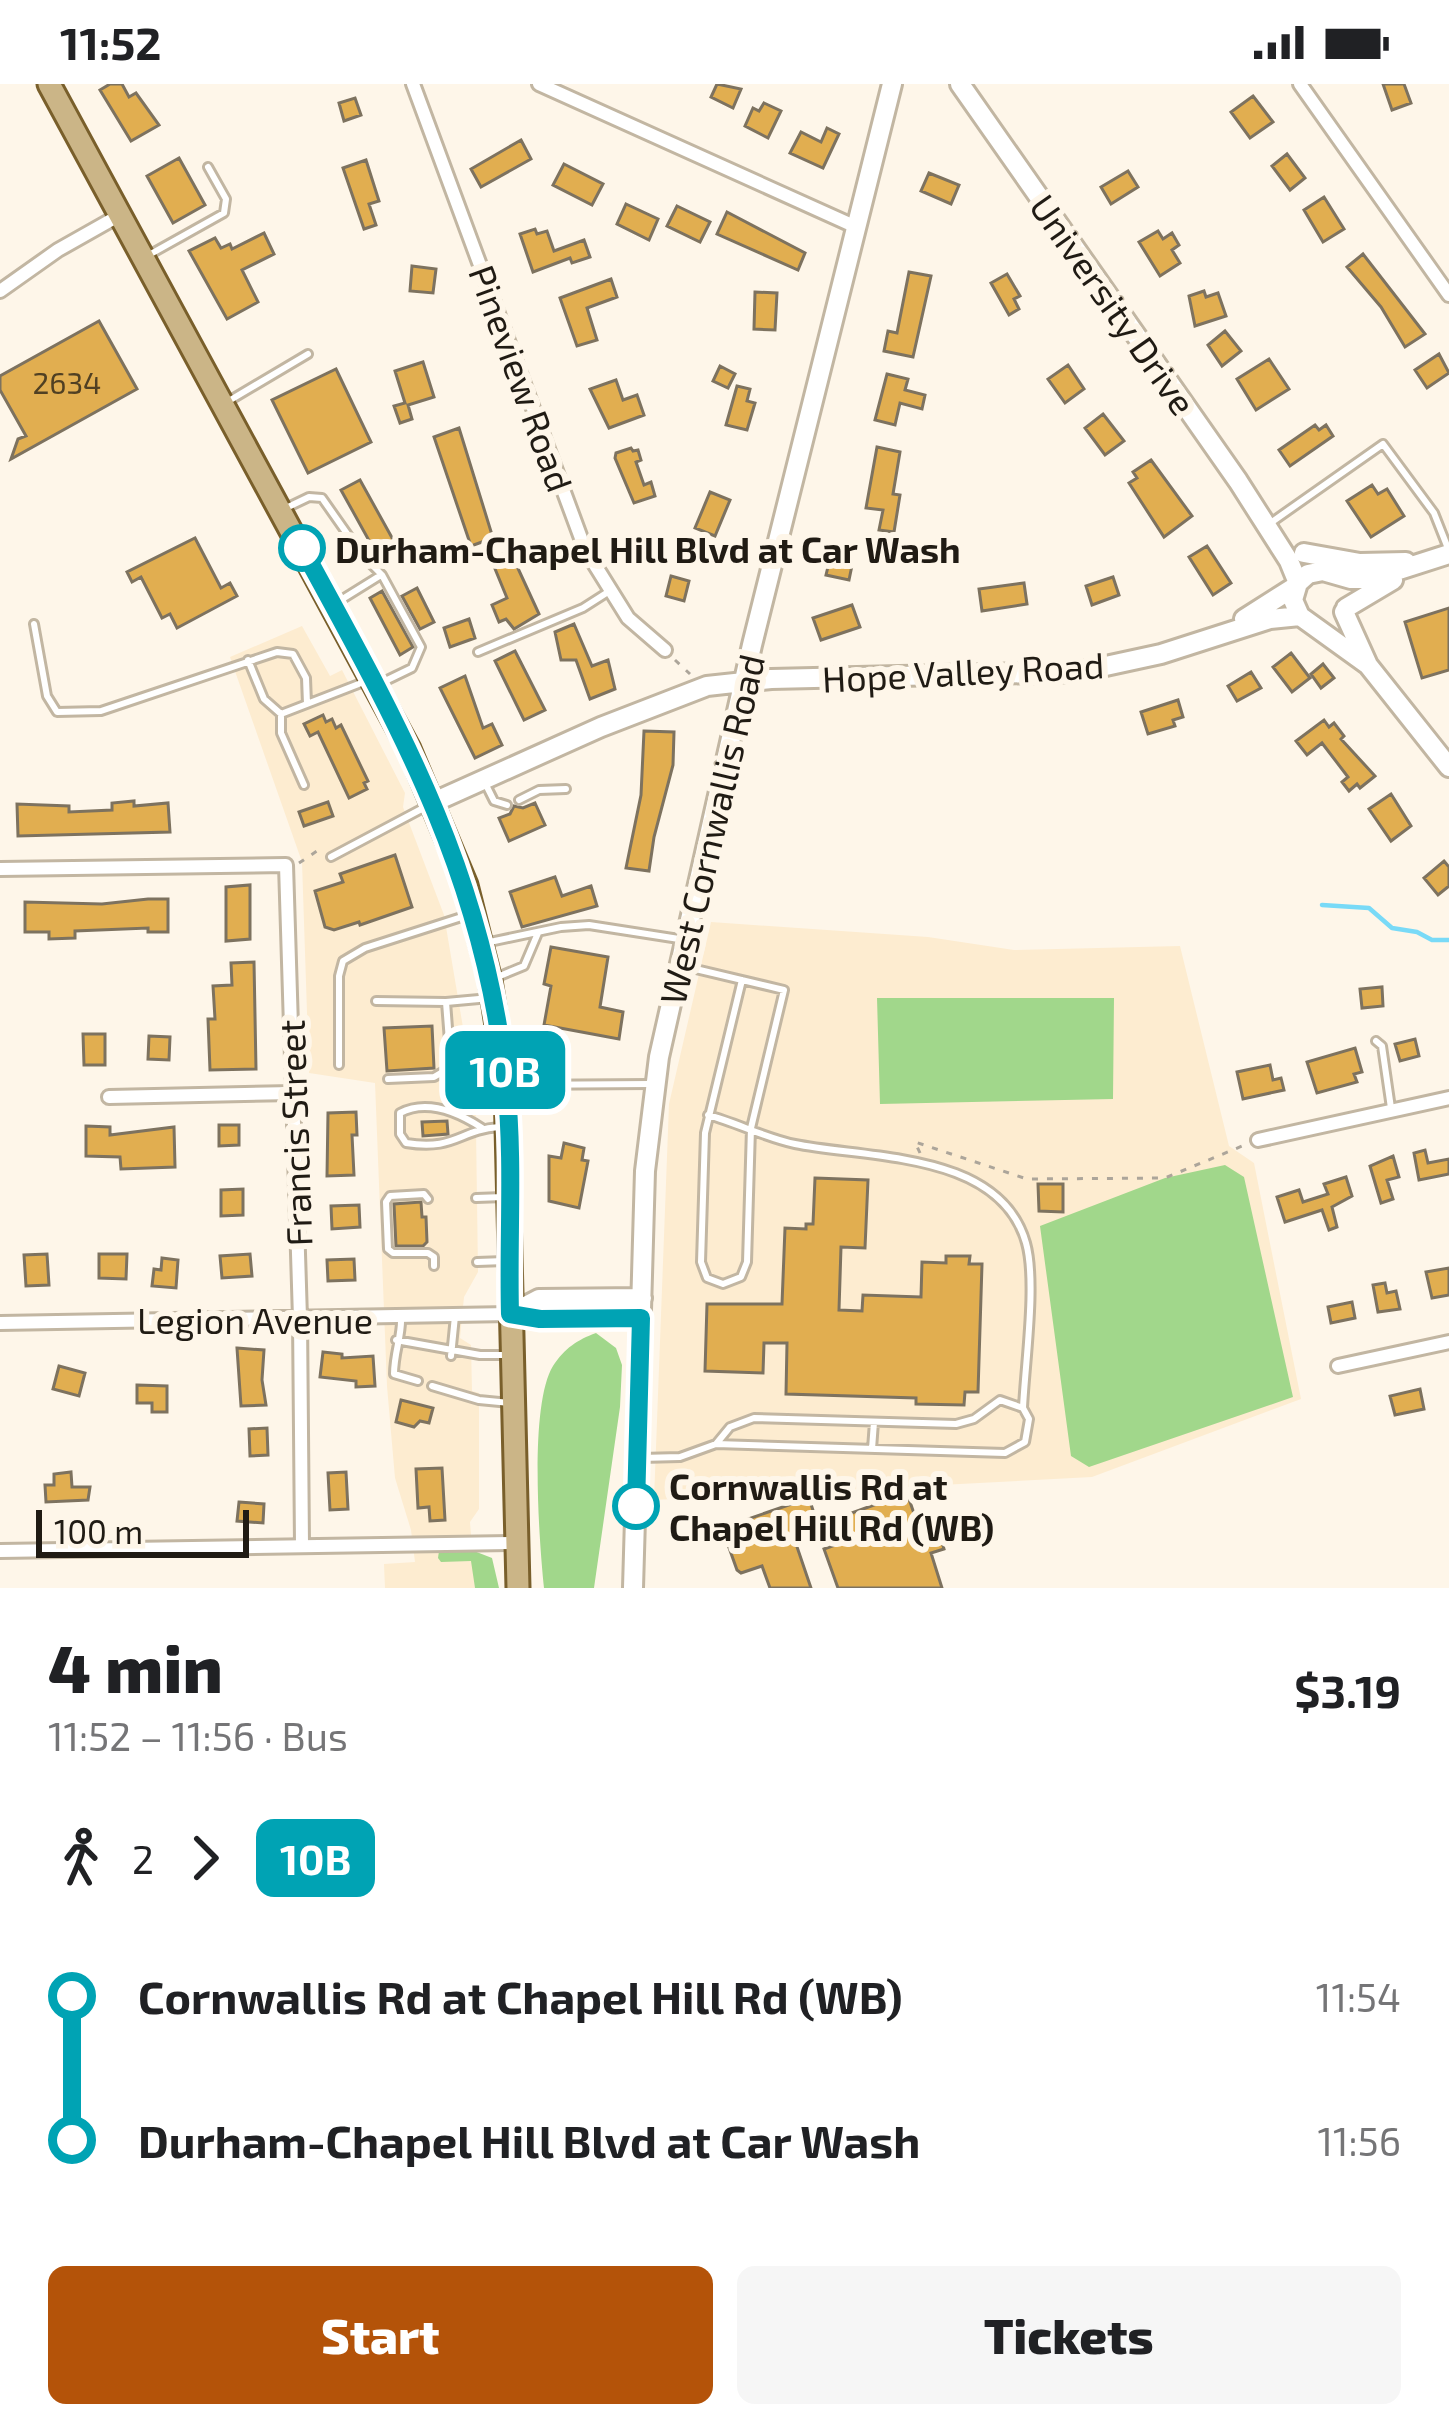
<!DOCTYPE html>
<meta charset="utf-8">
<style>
body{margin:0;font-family:"Exo 2",sans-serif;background:#f6f6f6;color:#202124;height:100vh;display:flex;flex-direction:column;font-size:45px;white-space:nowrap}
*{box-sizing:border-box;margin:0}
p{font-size:39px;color:#757577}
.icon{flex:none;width:66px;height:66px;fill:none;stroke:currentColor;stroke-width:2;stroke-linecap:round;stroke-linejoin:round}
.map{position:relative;height:1504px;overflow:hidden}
.side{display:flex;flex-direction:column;background:#fff;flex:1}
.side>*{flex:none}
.badge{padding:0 24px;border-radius:18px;font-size:42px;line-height:78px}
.scale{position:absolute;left:36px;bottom:30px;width:213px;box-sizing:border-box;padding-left:12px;border:6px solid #201b14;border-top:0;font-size:33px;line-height:42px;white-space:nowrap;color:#201b14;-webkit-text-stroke:9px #fef6e9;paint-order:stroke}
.map>.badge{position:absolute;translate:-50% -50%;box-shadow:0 0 0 6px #fff}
.legs{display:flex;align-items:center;gap:18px;height:132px;padding:0 48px;font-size:39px}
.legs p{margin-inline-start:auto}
.overview{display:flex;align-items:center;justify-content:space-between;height:204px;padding:0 48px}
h1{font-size:66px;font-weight:800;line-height:90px}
.primary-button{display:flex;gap:24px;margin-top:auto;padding:24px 48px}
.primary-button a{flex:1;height:138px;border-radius:18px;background:#b45309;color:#fff;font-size:48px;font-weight:800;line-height:138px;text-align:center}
.primary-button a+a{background:#f6f6f6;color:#202124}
ul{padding:0 48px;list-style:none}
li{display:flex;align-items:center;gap:42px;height:144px;font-size:45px}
li i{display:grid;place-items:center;width:18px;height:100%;margin:0 15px;background:currentColor}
li i::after{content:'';width:30px;height:30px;margin:-15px;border:9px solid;border-radius:50%;background:#fff}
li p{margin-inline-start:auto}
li:first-child i{background:linear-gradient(#0000 50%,currentColor 0)}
li:last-child i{background:linear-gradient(currentColor 50%,#0000 0)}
.status{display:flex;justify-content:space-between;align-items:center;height:84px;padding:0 60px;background:#fff;direction:ltr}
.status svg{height:33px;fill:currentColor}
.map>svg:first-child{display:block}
.built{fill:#fdecd0}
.green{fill:#a1d78b}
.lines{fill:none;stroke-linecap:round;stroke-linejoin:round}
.stream{stroke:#79daf7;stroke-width:4.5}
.building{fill:#e1ae50;stroke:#7d725f;stroke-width:3}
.lane-casing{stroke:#c2b6a2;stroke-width:12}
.street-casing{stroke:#c2b6a2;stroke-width:18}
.secondary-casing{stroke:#c2b6a2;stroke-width:24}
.primary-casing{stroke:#795f2b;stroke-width:27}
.path{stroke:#aca59a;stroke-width:3;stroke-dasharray:6 9;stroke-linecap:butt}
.lane{stroke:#fff;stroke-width:6}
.street{stroke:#fff;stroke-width:12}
.secondary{stroke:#fff;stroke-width:18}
.primary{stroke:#cbb587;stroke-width:21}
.line-1-casing{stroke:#fff;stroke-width:27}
.line-1{stroke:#00a3b4;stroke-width:18}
.stop-1-dot{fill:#fff;stroke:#00a3b4;stroke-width:6}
.labels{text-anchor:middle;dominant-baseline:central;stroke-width:12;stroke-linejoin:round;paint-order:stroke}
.number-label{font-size:30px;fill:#504023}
.street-label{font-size:36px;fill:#201b14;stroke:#fef6e9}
.stop-label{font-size:36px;font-weight:bold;fill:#201b14;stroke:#fef6e9;text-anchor:start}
</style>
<div class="status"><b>11:52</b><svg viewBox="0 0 49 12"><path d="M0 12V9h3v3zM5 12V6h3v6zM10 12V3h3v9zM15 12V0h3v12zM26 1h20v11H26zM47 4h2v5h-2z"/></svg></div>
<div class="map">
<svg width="1449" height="1504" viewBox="0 0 1449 1504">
<rect width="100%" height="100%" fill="#fef6e9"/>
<!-- built -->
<path class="built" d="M302,542L330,592L342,586L405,709L403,723L444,831L467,967L475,973L478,1188L464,1213L460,1254L471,1261L472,1307L479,1309V1425L470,1438L475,1504H385L384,1480L415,1478L411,1446L395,1394L387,1302L375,999L309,989L302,778L230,573Z
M711,838L928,853L1014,866L1180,862L1229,1062L1254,1079L1301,1315L1092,1393L654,1416L669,1020Z"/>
<!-- green -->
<path class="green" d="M877,914H1114L1113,1015L880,1020Z
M1225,1081L1244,1093L1293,1313L1089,1383L1071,1372L1040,1142L1165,1094Z
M596,1249L616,1264L622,1281L620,1323L594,1504H544C539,1456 529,1321 553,1282C565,1264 577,1256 596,1249Z
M474,1467L492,1474L499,1504H475L471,1477L441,1478L438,1474L439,1467Z"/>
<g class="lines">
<!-- stream -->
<path class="stream" d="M1322,821L1369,824L1392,844L1417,848L1432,856H1449"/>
</g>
<!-- building -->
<path class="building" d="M110,0H122L129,13L136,9L159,41L131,57L100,6Z
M717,0L741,5L733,24L711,13Z
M1383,0H1404L1411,19L1392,26Z
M1253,12L1273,38L1250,54L1231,28Z
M355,14L361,31L344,37L339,19Z
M764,19L781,27L768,54L745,42L753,24L759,27Z
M827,44L839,50L823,84L790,69L801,48L821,58Z
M521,56L531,75L481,103L471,85Z
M1287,70L1305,94L1290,106L1272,82Z
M179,74L205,121L173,139L147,92Z
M366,76L379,117L369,120L376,141L364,145L343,84Z
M564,80L603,100L592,121L553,101Z
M1128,87L1138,103L1111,120L1101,103Z
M929,89L959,101L951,120L921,107Z
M1324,113L1344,145L1323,158L1304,126Z
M626,120L658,135L649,156L617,140Z
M677,122L710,138L700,158L667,142Z
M727,128L805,169L798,186L717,150Z
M535,145L537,150L547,147L554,167L584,156L590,173L572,179L570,174L533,188L520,150Z
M1158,147L1163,155L1172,149L1179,161L1172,166L1180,179L1160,192L1139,158Z
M264,149L274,170L242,186L258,218L227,235L189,167L215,154L221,164L230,160L232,165Z
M1363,170L1425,250L1405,263L1381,223L1347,183Z
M412,182L436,185L433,209L410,207Z
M909,188L931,192L913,273L884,267L888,247L897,249Z
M1007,190L1020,212L1014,215L1019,225L1009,231L991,199Z
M611,195L617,213L587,224L597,256L577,262L560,214Z
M1204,207L1206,213L1218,209L1226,232L1195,242L1189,212Z
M755,208L777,209L775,246L754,245Z
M99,237L137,305L11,375L18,355L26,352L0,306V292Z
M1225,247L1241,267L1222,282L1208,261Z
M1439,270L1449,289L1427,304L1415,286Z
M1269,275L1289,305L1256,326L1237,295Z
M423,278L434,313L408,321L412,335L400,339L394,322L405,319L395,287Z
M1068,281L1084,305L1065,319L1048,295Z
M720,282L735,290L728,304L713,297Z
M336,285L371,358L308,389L272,316Z
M887,290L908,295L905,306L925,311L922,325L900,319L895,341L875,336Z
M616,296L623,316L637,311L644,331L609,344L590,305Z
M737,302L750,305L747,317L755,319L747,346L726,341Z
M1103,330L1124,357L1105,371L1085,344Z
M1315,341L1319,346L1326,341L1333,352L1290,382L1279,366Z
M459,344L493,454L471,462L434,353Z
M877,363L900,368L893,410L900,411L894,448L879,446L883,426L866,424Z
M631,364L633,367L638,366L641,376L636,378L644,401L651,398L655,412L634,419L615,374L616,369Z
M1151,376L1192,432L1164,453L1129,399L1137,394L1133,388Z
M360,396L396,461L377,471L341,406Z
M1372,401L1378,410L1387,405L1404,432L1371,453L1347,417Z
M710,408L730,416L715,452L695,444Z
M195,454L221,504L230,499L237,512L177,544L170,530L162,534L141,493L132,498L127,488Z
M833,462L855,467L849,496L826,491Z
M1207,462L1231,499L1213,511L1189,473Z
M510,467L539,530L514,545L506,535L499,538L492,521L507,514L491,475Z
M671,492L689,497L684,517L666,512Z
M1113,493L1119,511L1092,521L1086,502Z
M1024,499L1027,520L982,527L979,505Z
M417,504L434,538L420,545L402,512Z
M382,507L413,563L400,571L370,514Z
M852,521L860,543L821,556L813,534Z
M1449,524V586L1422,594L1405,538Z
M469,535L475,554L450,563L444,544Z
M574,540L592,582L608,576L615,605L590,615L576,576H561L555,548Z
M515,567L545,626L524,636L495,577Z
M1291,569L1310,594L1292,608L1273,583Z
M1323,580L1334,594L1321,604L1311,590Z
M1251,588L1261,604L1237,617L1228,602Z
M465,592L483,644L492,640L502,661L475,674L440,604Z
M1178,616L1183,633L1173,636L1175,642L1148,650L1141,628Z
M323,631L326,638L332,635L336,644L341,641L368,697L364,699L367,705L349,714L318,648L310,652L304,640Z
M1324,636L1329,643L1334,639L1344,652L1341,655L1375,692L1360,704L1357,700L1349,707L1342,698L1348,693L1322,659L1307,671L1296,657Z
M644,647L674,648L673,681L654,753L649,787L626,784L641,711Z
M1391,710L1411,742L1391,757L1369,725Z
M134,717V722L168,719L170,748L18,752L17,720L69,722V728L112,726V719Z
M328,718L333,732L304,742L299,728Z
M535,719L545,741L509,757L499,734L510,730L514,722L523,724Z
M395,771L412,823L360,841L359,838L334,846L325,843L315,807L343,798L340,790Z
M1444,777L1449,783V802L1438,811L1424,794Z
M555,793L562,812L591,802L597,822L522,843L510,808Z
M250,801V855L226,857V803Z
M148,815H168V848H148V844L75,847V854L49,855V848H25V818L102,820Z
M551,863L608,873L600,923L623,928L619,955L544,941L551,902L544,900Z
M254,878L256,985L210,986L208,935H215L213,902L232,901L231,879Z
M1382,903L1383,922L1362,924L1360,905Z
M432,942L434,984L387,987L384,944Z
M83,950H105V981H84Z
M149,952L170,953L169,976L148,975Z
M1415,955L1419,972L1400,977L1395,960Z
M1355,964L1362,988L1354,990L1357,998L1317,1009L1307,978Z
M1270,981L1273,996L1281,994L1284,1006L1243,1015L1237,988Z
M356,1028L357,1051H352L354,1091L327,1092L328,1029Z
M447,1037L448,1050L423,1052L422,1038Z
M219,1041H239V1061L219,1062Z
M86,1042L110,1043V1051L174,1043L175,1083L121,1085L120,1073L86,1072Z
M564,1059L584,1064L582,1076L588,1077L579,1124L549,1117V1072L561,1074Z
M1425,1066L1428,1079L1449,1075V1090L1419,1096L1414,1069Z
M1393,1072L1399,1093L1387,1096L1393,1115L1381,1119L1370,1082Z
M1346,1093L1352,1112L1332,1123L1337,1143L1329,1146L1322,1126L1285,1138L1277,1113L1299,1106L1303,1118L1328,1110L1324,1100Z
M815,1094L868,1096L865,1164L841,1163L839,1226L862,1227L863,1211L921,1213L922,1178L946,1179V1172H970L969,1180H982L978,1308H965L964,1321L916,1320V1314L786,1310L787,1259H764L763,1289L705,1287L707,1220H782L785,1144L806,1145V1140H813Z
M1038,1100H1063V1128L1039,1127Z
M243,1105V1131L221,1132V1106Z
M421,1118L422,1133H426L427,1158L423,1162H396L394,1120Z
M359,1121L360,1143L332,1145L331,1122Z
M47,1170L49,1201L26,1202L24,1171Z
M99,1170H127L126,1195L99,1194Z
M250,1170L252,1192L222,1194L220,1172Z
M162,1174L178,1176L176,1204L152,1202L154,1185L161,1186Z
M354,1175L355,1196L328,1197L327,1176Z
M1449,1184V1211L1432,1214L1426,1188Z
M1385,1199L1387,1209L1396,1207L1400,1225L1378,1228L1373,1201Z
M1352,1218L1355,1234L1331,1239L1328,1223Z
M237,1264L264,1266L262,1296L266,1321L241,1322Z
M323,1268L342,1270V1274L373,1272L375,1302L356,1303V1297L320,1293Z
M59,1282L85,1289L79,1312L53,1305Z
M137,1301L167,1302V1328H152V1319H137Z
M1420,1305L1424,1325L1395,1331L1390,1312Z
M401,1316L433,1324L429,1339L420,1337L414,1343L396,1338Z
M267,1344L268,1371L250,1372L249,1345Z
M442,1384L445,1436L430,1437L429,1423L418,1424L416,1385Z
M71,1388L72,1403H90L88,1416L46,1418L45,1401H54V1390Z
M346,1388L348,1425L330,1426L328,1389Z
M907,1409L922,1453L939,1447L944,1465L931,1469L942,1504H838L824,1465L846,1457L838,1434Z
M809,1414L820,1448L795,1457L811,1504H770L762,1482L741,1489L737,1486L722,1444Z
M239,1418L264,1420L263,1439L237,1437Z"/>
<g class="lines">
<!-- lane casing -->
<g class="lane-casing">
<path id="lane" d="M147,172L224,129L226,115L208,83
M227,318L308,270
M284,425L309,413L322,414L362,471L382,491L421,563L412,584L379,600
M1269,440L1383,360L1434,429L1449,467
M336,519L381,491
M34,540L47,612L57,628L101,627L277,568L293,570L306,594L307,620
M478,568L583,524L608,508
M248,576L264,615L281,630
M281,630L369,596
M281,630V649L304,701
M486,701L494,717L507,721
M519,716L539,706L566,705
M331,773L429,721
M485,859L561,843L589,841L679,855
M683,882L784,906L751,1044L747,1178L741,1193L723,1200L707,1194L701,1178L705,1049L742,896
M495,894L524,882L538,849
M376,917L446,918L451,983L499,982
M446,918L490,914
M1376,957L1382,962L1391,1024
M339,981V892L343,877L365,864L471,830
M388,995L434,993L451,983
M508,1001L651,1000
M708,1031C737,1039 766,1054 795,1060C869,1075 1000,1067 1026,1159C1037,1198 1025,1280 1023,1324
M482,1044C459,1029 427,1015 400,1029V1050L406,1059C455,1067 459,1046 499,1043
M476,1114L504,1113
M428,1115L424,1110L390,1112L386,1118L388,1165L393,1169H428L434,1173V1182
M477,1178L505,1177
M401,1234C402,1251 394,1269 394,1290L418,1297
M396,1256L480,1271H505
M451,1272L455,1232
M432,1302L479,1316L510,1319
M872,1365L874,1338
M641,1374L680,1373L716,1360L1005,1369L1025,1358L1029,1335L1023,1324L1000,1316L974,1335L956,1340L754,1334L730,1343L716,1360"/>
</g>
<!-- street casing -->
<g class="street-casing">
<path id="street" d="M413,0L585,465L628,534L665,566
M539,0L854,142
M1300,0L1449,211
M0,207L58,166L120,131
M0,785L286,781L300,1234L302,1461
M109,1013L293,1009
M1258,1056L1449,1014
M0,1239L510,1230
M1338,1282L1449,1258
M0,1467L515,1459"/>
</g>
<!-- secondary casing -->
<g class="secondary-casing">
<path id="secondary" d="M960,0L1238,397L1289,477L1298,499
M1304,469L1360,479L1406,478
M1346,524L1393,496
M1344,528L1368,581L1449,683
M1244,535L1296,502
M1368,581L1300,532L1293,516L1298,499L1308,490L1323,487L1351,495H1371L1449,470
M434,718L601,643L707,602L771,595L1078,588L1161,570L1270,535L1300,532
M510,1230L539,1215L642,1214
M510,1230L540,1235L641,1234
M633,1504L645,1087L659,973L752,561L892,0"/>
</g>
<!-- primary casing -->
<g class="primary-casing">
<path id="primary" d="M49,0L409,665L466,801L490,896L506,1001L518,1504"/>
</g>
<!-- path -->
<path class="path" d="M675,576L690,590
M299,779L317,767L322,769
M920,1069L915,1058L1027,1095L1165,1094L1247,1060"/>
<!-- lane -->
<use href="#lane" class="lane"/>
<!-- street -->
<use href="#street" class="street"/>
<!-- secondary -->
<use href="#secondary" class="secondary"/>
<!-- primary -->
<use href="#primary" class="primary"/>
</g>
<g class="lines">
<!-- line-1 casing -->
<g class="line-1-casing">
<path id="line-1" d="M302,464C400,643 485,793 506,1001C514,1076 508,1154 510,1230L540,1235L641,1234L636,1422"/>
</g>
<!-- line-1 -->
<use href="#line-1" class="line-1"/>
</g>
<!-- markers -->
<g class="stop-1-dot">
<circle cx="302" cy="464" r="21"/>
<circle cx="636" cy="1422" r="21"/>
</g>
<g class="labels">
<!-- number labels -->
<g class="number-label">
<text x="67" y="298">2634</text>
</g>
<!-- street labels -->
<g class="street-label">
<text transform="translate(1114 220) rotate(55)">University Drive</text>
<text transform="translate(522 294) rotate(70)">Pineview Road</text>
<text transform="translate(963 587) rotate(-3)">Hope Valley Road</text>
<text transform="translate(711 745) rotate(-77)">West Cornwallis Road</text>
<text transform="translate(294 1049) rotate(-92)">Francis Street</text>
<text x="255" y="1235">Legion Avenue</text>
</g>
<!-- stop labels -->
<g class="stop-label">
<text x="335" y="464">Durham-Chapel Hill Blvd at Car Wash</text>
<text x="669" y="1401">Cornwallis Rd at<tspan x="669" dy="41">Chapel Hill Rd (WB)</tspan></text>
</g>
</g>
</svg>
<div class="scale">100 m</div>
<b class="badge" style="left:505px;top:986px;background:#00a3b4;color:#fff">10B</b>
</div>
<section class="side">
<div class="overview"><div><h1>4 min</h1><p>11:52 – 11:56 · Bus</p></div><b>$3.19</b></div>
<div class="legs"><svg class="icon" aria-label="walk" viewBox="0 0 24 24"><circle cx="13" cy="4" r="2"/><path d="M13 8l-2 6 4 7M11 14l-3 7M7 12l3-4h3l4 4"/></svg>2<svg class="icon" aria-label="forward" viewBox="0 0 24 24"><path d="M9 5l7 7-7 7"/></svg><b class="badge" style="background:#00a3b4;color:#fff">10B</b></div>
<ul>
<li><i style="color:#00a3b4"></i><b>Cornwallis Rd at Chapel Hill Rd (WB)</b><p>11:54</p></li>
<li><i style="color:#00a3b4"></i><b>Durham-Chapel Hill Blvd at Car Wash</b><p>11:56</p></li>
</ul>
<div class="primary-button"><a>Start</a><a>Tickets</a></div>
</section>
